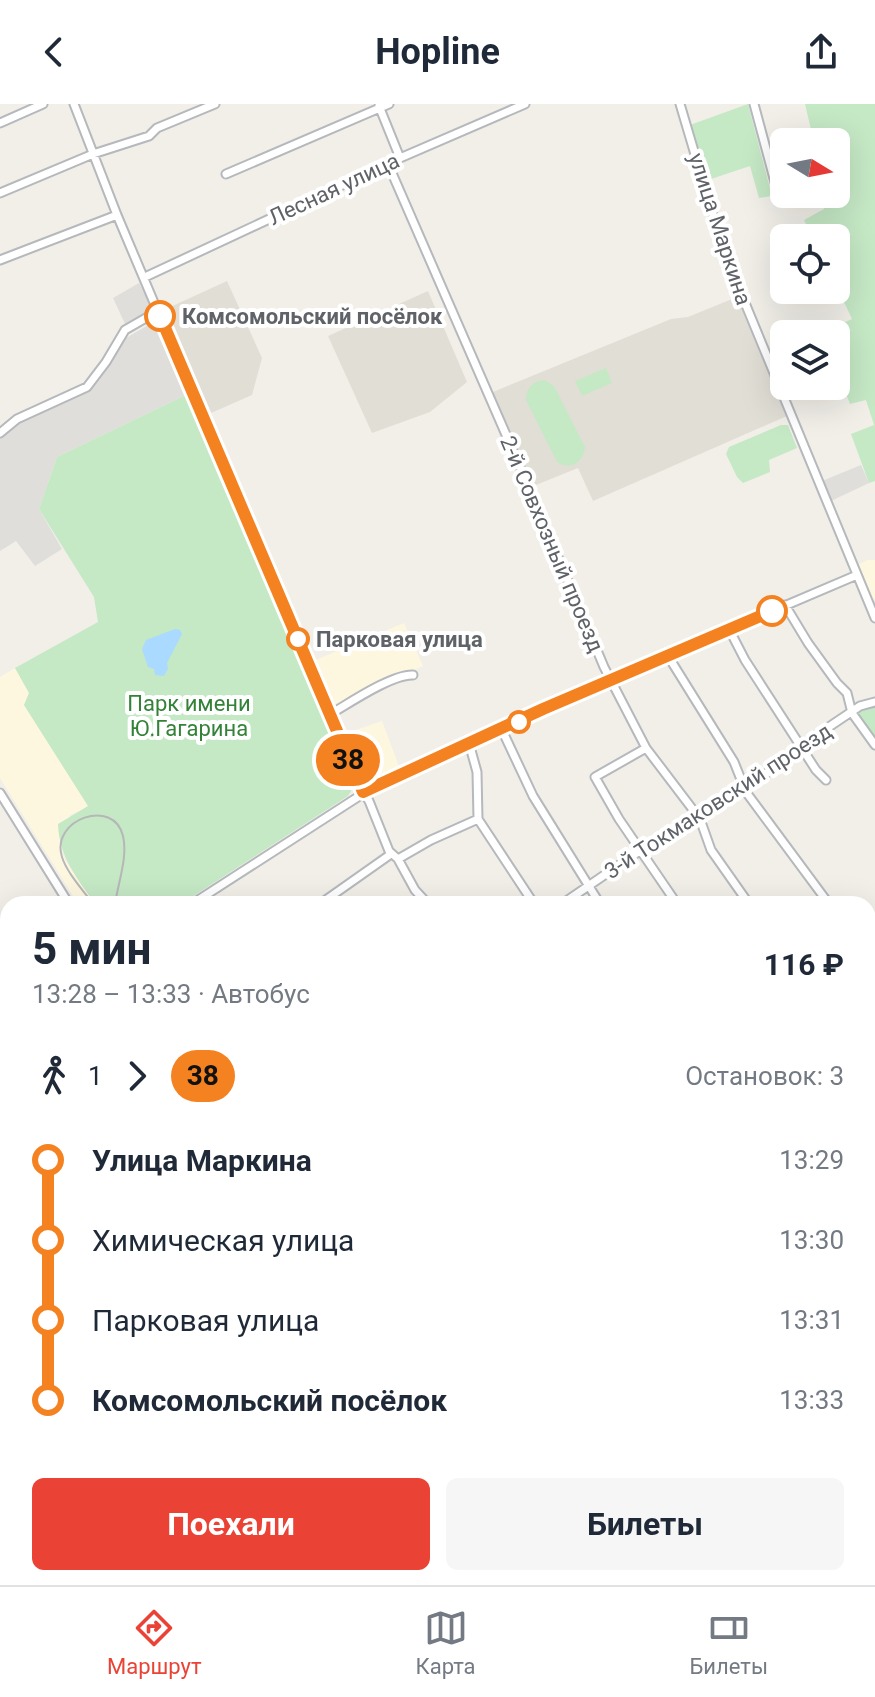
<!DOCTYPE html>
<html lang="ru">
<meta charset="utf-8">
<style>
body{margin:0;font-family:Roboto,sans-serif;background:#f6f6f7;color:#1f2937;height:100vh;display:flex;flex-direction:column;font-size:30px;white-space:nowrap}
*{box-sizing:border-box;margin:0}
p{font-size:26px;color:#747a83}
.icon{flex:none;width:44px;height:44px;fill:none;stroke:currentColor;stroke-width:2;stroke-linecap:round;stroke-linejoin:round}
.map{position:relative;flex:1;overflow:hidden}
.sheet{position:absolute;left:0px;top:792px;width:876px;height:690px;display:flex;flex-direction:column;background:#fff;border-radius:24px 24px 0 0;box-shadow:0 8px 32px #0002}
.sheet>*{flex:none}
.badge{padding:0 16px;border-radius:26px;font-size:28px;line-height:52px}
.needle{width:52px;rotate:100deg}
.controls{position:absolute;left:770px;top:24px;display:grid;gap:16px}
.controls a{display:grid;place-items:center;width:80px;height:80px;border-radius:12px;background:#fff;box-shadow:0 8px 32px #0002;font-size:40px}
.map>.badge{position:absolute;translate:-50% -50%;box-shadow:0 0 0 4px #fff}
.legs{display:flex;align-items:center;gap:12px;height:88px;padding:0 32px;font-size:26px}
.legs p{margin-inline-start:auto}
.summary{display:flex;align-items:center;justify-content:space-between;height:136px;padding:0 32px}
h1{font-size:44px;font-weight:700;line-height:60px}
.button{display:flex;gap:16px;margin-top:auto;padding:16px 32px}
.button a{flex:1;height:92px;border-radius:12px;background:#ea4335;color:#fff;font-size:32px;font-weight:700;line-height:92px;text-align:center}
.button a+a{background:#f6f6f7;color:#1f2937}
ul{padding:0 32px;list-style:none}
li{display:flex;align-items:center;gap:28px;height:80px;font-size:30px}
li i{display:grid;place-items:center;width:12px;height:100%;margin:0 10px;background:currentColor}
li i::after{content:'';width:20px;height:20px;margin:-10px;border:6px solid;border-radius:50%;background:#fff}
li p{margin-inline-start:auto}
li:first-child i{background:linear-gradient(#0000 50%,currentColor 0)}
li:last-child i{background:linear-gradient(currentColor 50%,#0000 0)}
header{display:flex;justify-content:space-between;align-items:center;height:104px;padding:0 32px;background:#fff;font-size:36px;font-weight:700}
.dock{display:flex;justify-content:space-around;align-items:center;height:112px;border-top:2px solid #e0e1e3;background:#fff;font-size:22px;color:#747a83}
.dock a{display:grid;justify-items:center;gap:4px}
.dock .active{color:#ea4335}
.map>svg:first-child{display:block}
.commercial{fill:#fef7e0}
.industrial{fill:#e0deda}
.education{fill:#e1ded6}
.green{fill:#c5e8c5}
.water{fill:#aadaff}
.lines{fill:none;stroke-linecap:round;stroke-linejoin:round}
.river{stroke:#aadaff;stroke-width:12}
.minor-casing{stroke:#b5b8bc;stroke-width:11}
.minor{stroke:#fff;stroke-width:7}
.tram{stroke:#b6b7b8;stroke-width:2}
.line-1-casing{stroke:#fff;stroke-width:18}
.line-1{stroke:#f58220;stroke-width:12}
.stop-1-dot{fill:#fff;stroke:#f58220;stroke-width:4}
.labels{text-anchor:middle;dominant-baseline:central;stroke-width:8;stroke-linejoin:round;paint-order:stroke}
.street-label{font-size:22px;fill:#5f6368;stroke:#fff}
.stop-label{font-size:22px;font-weight:bold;fill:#5f6368;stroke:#fff;text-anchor:start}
.park-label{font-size:22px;fill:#348238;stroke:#fff}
</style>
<header><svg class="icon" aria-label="back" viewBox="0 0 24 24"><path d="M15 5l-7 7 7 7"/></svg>Hopline<svg class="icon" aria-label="share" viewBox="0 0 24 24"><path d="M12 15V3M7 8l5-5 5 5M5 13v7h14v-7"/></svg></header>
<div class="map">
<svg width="875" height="1481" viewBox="0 0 875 1481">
<rect width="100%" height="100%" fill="#f1efe8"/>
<!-- commercial -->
<path class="commercial" d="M868,456H875V494L873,497L857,461Z
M404,519L423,562L329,603L311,558Z
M15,564L29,589L24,601L89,703L70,711L62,748L65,756L95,800H78L0,674V573Z
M382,617L400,665L374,677L367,676L357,670L341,631Z"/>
<!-- industrial -->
<path class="industrial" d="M139,179L154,207L126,222L113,194Z
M157,216L188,290L57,353L39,405L62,445L35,462L16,437L0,447V333L20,318L84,289L93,280L121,237Z
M861,361L869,379L831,397L822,377Z
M875,1344V1481H738L744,1474H868V1345Z"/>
<!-- education -->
<path class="education" d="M227,177L262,254L252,291L211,309L166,205Z
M428,187L467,278L430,308L372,329L328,232Z
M737,193L787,312L593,397L578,364L531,383L493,288L671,215L688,213Z"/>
<!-- green -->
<path class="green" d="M748,0L772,92L759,94L750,62L705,77L690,21Z
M805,0H875V377L869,379L851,330L874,321L866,296L850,300L836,265L850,260L846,251L836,254V230L824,228L852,215L836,181V134H807L802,123L806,120L804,116L824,105L827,90H836V38H814Z
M606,264L612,279L582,292L575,277Z
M545,276L554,282L585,343C584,358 570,367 557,358L526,296C526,283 533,277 545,276Z
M188,290L351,674V687L348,692L181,800H95C77,774 59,753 58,720L88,702L24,601L29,589L15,564L98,518L94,493L39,405L57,353Z
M781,321H788L797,344L769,356L770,368L743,379L737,373L726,350L729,343Z
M875,600V638L857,612V608Z
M875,1170V1236L868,1231V1174Z
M100,1474H140V1481H90Z
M479,1474H537L534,1481H479Z
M584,1474H628L622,1481H581Z
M697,1474H744L738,1481H690Z"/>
<!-- water -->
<path class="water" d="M175,525L180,526L182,530L167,559L168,565L164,572L155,571L154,565L148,563L142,545L146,536Z
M537,1474H584L581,1481H534Z"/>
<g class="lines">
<!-- river -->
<path class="river" d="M868,1203L875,1198
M586,1481L593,1474"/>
<!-- minor casing -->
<g class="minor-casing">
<path id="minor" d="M74,0L117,111L356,677L369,697L389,747L398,755L415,786L428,800
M680,0L724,148L875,514
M754,0L780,97
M379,2L400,54
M0,19L43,0
M388,60L524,372L604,563L646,644L700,715L711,746L749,800
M226,70L389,0
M0,89L93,50L149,32L157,24L215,0
M0,156L117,111
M145,173L400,54L525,0
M0,329L17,315L87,283L106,258L125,226L158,207
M785,501L808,539L837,579L847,589L852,609L875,641
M729,525L745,556L816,666L826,676
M668,552L734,658L746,688L829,800
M329,611C348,600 392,570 413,571
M502,626L533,692L600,800
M469,639L477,668L478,715L534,800
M646,644L595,673L619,715L677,800
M0,689L69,800
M398,755L431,736L478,715
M192,800L378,680L543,605L857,471
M320,800L391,750
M562,800L641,746L685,721L696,710L737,688L748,676L769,668L799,643L860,602L875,598
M868,857L875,867
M0,861H8
M868,938L875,934
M868,975L875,986
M0,983H8
M868,1096L875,1109
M868,1286L875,1279
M174,1474L177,1481
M81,1481L90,1474
M282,1481L283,1474
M433,1481L440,1474
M687,1481L693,1474"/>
</g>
<!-- minor -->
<use href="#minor" class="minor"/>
<!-- tram -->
<path class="tram" d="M93,800C83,786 67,769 62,753C50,715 114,693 123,732C128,753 118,779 115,800
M132,1474V1481"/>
</g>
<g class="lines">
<!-- line-1 casing -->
<g class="line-1-casing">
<path id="line-1" d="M160,212L363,688L543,605L772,507"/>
</g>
<!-- line-1 -->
<use href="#line-1" class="line-1"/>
</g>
<!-- markers -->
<g class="stop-1-dot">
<circle cx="160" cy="212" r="14"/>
<circle cx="772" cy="507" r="14"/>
<circle cx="298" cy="535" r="10"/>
<circle cx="519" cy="618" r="10"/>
</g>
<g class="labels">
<!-- street labels -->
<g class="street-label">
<text transform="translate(334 85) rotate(-25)">Лесная улица</text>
<text transform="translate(720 125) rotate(72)">улица Маркина</text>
<text transform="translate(552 440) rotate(67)">2-й Совхозный проезд</text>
<text transform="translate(718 697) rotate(-33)">3-й Токмаковский проезд</text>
</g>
<!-- stop labels -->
<g class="stop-label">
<text x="182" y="212">Комсомольский посёлок</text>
<text x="316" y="535">Парковая улица</text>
</g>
<!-- park labels -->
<g class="park-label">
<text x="189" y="599">Парк имени<tspan x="189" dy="25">Ю.Гагарина</tspan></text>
</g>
</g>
</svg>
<div class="controls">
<a><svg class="needle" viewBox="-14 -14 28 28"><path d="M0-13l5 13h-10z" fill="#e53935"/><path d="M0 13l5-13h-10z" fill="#747a83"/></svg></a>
<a><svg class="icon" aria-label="locate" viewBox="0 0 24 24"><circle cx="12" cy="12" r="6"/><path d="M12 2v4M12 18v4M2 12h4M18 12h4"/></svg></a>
<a><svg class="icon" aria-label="layers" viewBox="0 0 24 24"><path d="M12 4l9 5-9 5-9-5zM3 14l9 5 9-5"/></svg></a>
</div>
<b class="badge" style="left:348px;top:656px;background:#f58220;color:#111">38</b>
<section class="sheet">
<div class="summary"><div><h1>5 мин</h1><p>13:28 – 13:33 · Автобус</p></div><b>116 ₽</b></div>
<div class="legs"><svg class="icon" aria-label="walk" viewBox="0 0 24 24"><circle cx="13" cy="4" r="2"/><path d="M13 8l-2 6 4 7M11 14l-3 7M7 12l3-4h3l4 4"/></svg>1<svg class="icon" aria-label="forward" viewBox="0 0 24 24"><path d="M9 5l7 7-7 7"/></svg><b class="badge" style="background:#f58220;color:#111">38</b><p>Остановок: 3</p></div>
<ul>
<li><i style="color:#f58220"></i><b>Улица Маркина</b><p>13:29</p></li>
<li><i style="color:#f58220"></i><span>Химическая улица</span><p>13:30</p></li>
<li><i style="color:#f58220"></i><span>Парковая улица</span><p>13:31</p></li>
<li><i style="color:#f58220"></i><b>Комсомольский посёлок</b><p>13:33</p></li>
</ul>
<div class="button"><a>Поехали</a><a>Билеты</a></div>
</section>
</div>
<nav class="dock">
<a class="active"><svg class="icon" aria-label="directions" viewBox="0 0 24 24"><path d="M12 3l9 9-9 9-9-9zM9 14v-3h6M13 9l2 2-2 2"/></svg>Маршрут</a>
<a><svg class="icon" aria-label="map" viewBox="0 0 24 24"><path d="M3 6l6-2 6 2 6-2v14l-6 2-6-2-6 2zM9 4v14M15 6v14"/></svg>Карта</a>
<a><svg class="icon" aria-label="tickets" viewBox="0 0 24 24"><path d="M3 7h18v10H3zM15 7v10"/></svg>Билеты</a>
</nav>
